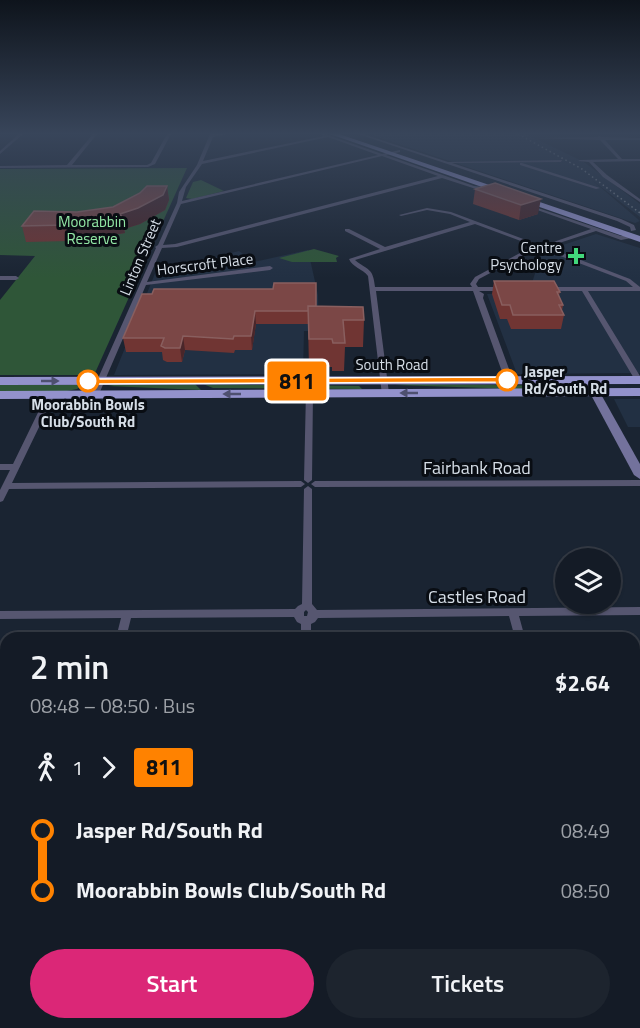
<!DOCTYPE html>
<meta charset="utf-8">
<style>
body{margin:0;font-family:"Titillium Web",sans-serif;background:#1d242e;color:#f1f3f6;height:100vh;display:flex;flex-direction:column;font-size:22px;white-space:nowrap}
*{box-sizing:border-box;margin:0}
p{font-size:20px;color:#9da1a7}
.icon{flex:none;width:33px;height:33px;fill:none;stroke:currentColor;stroke-width:2;stroke-linecap:round;stroke-linejoin:round}
.map{position:relative;flex:1;overflow:hidden}
.details{position:absolute;left:0px;top:632px;width:640px;height:398px;display:flex;flex-direction:column;background:#141b26;border-radius:18px 18px 0 0;box-shadow:0 2px 4px #0004,0 0 0 2px #333943}
.details>*{flex:none}
.badge{padding:0 12px;border-radius:4px;font-size:21px;line-height:39px}
.tools{position:absolute;left:555px;top:548px;display:grid;gap:12px}
.tools a{display:grid;place-items:center;width:66px;height:66px;border-radius:50%;background:#141b26;box-shadow:0 2px 4px #0004,0 0 0 2px #333943;font-size:30px}
.map>.badge{position:absolute;translate:-50% -50%;box-shadow:0 0 0 3px #fff}
.legs{display:flex;align-items:center;gap:9px;height:66px;padding:0 30px;font-size:20px}
.legs p{margin-inline-start:auto}
.overview{display:flex;align-items:center;justify-content:space-between;height:102px;padding:0 30px}
h1{font-size:33px;font-weight:600;line-height:45px}
.button{display:flex;gap:12px;margin-top:auto;padding:12px 30px}
.button a{flex:1;height:69px;border-radius:36px;background:#db2777;color:#fff;font-size:24px;font-weight:600;line-height:69px;text-align:center}
.button a+a{background:#1d242e;color:#f1f3f6}
ul{padding:0 30px;list-style:none}
li{display:flex;align-items:center;gap:21px;height:60px;font-size:22px}
li i{display:grid;place-items:center;width:9px;height:100%;margin:0 8px;background:currentColor}
li i::after{content:'';width:15px;height:15px;margin:-8px;border:4px solid;border-radius:50%;background:#141b26}
li p{margin-inline-start:auto}
li:first-child i{background:linear-gradient(#0000 50%,currentColor 0)}
li:last-child i{background:linear-gradient(currentColor 50%,#0000 0)}
.map>svg:first-child{display:block}
.built{fill:#223043}
.green{fill:#2f5638}
.lines{fill:none;stroke-linecap:round;stroke-linejoin:round}
.minor{fill:#565670;fill-rule:evenodd}
.secondary{fill:#73729c;fill-rule:evenodd}
.trunk{fill:#9392cc;fill-rule:evenodd}
.rail{stroke:#767f8a;stroke-width:1.5;stroke-dasharray:1.5 3;stroke-linecap:butt}
.wall{fill:#703533}
.shaded-wall{fill:#49262a}
.building{fill:#7b4746;stroke:#895f5f;stroke-width:1.5}
.oneway{fill:#4e5070}
.line-1{fill:#ff8200;stroke:#fff;stroke-width:1.5}
.poi-dot{fill:#42d77b;stroke:#090d13;stroke-width:2}
.stop-1-dot{fill:#fff;stroke:#ff8200;stroke-width:3}
.labels{text-anchor:middle;dominant-baseline:central;stroke-width:6;stroke-linejoin:round;paint-order:stroke}
.far-park-label{font-size:15px;fill:#93e8a6;stroke:#090d13}
.far-poi-label{font-size:15px;fill:#d6dee7;stroke:#090d13;text-anchor:end}
.far-street-label{font-size:15px;fill:#d6dee7;stroke:#090d13}
.far-stop-label{font-size:15px;font-weight:bold;fill:#d6dee7;stroke:#090d13;text-anchor:start}
.street-label{font-size:18px;fill:#d6dee7;stroke:#090d13}
</style>
<div class="map">
<svg width="640" height="1028" viewBox="0 0 640 1028">
<rect width="100%" height="100%" fill="#1a2432"/>
<!-- built -->
<path class="built" d="M369,134H526L584,162L640,204V217L592,180L640,221L635,223Z
M596,234L640,248V373L517,374L487,294L529,292L542,252Z
M308,250L318,295L319,331H304L303,374L114,375L156,271L239,251L254,262Z
M614,399H640V427H628Z"/>
<!-- green -->
<path class="green" d="M187,168L95,373L90,375H0V300L35,256L0,255V169Z
M201,180L224,191L192,199L186,198L193,182Z
M314,249L339,256L336,258L337,262H292L279,258Z
M195,384L201,390L108,386L114,385Z
M203,384L359,386L362,389L213,388Z
M408,384L573,386L576,388L515,389L395,385Z
M0,385H80L81,386L77,389L67,391H0Z"/>
<g class="lines">
<!-- minor -->
<path class="minor" d="M19,134H23L0,154V151Z
M93,134H97L72,165H147L151,163L167,134H171L155,164L148,167L0,168V166L67,165Z
M210,134H227L213,137L203,161L324,136L320,134H325L382,154L400,150V152L386,155L474,186L492,188L490,189L473,188L442,178L177,247L162,248L147,282L270,266L273,268L270,270L146,285L99,394L98,396H92L91,394L156,248L155,247L158,245L177,203L179,192L197,165ZM328,137L378,155L182,201L186,187L202,164ZM382,156L438,176L175,244L163,245L181,204Z
M358,134H363L448,162L562,160L561,162L452,163L621,219L634,225L636,230L631,231L630,227L617,221Z
M599,136L603,137L640,138V140H605L622,159H640V161L593,162L607,175L640,199V202L603,177L589,162L578,161L580,160L618,159L600,140L535,138L598,137Z
M520,163H522L600,188L596,189L520,165Z
M526,204L621,236L634,235L637,237L621,240L596,231L547,247L630,279L640,287V291H588L640,376V382L635,380L582,291H546L543,289L546,287H633L626,281L542,249L524,255L479,279L476,284L478,287H503L506,289L503,291H479L484,294L483,298L513,380L512,382H506L505,380L473,291H376L389,393L385,395H382L368,276C363,269 352,267 349,259L380,249L345,231V229H349L385,247L470,222L450,214L427,210L401,216L399,215L427,208L451,212L542,246L591,229L526,206ZM475,224L537,247L520,253L475,277L470,284L472,287H375C373,267 368,271 355,260Z
M0,276H16L19,278L16,280H0Z
M306,391H309L313,393L312,480L308,483L304,480Z
M48,392H54L55,394L12,483L301,481L305,484L301,487L9,489L3,501L0,502V490L10,470H0V464H13Z
M640,480V486L315,487L311,484L315,481Z
M308,486L312,489V604L317,610L640,607V615L519,616L525,638H515L509,616L318,618L315,622L311,624V638H301V624L297,622L294,617L131,618L126,638H116L121,618L0,619V611L295,609L298,606L302,604L304,489ZM306,610L308,612L307,616H304V612Z
M634,952H640V968H634Z
M0,958H6V974H0Z
M296,1023H312V1028H296Z"/>
<!-- secondary -->
<path class="secondary" d="M588,377L593,380L640,464V479L634,475L583,380Z"/>
<!-- trunk -->
<path class="trunk" d="M330,134H339L640,236V242Z
M640,376V384L0,385V377Z
M640,388V396L0,399V391Z"/>
<!-- rail -->
<path class="rail" d="M518,134L582,169L640,213"/>
</g>
<!-- wall -->
<path class="wall" d="M495,183L538,214L519,220L473,204L475,189Z
M167,186L169,200L165,210L140,224L124,229L125,233L70,241L26,242L22,226L113,207Z
M494,281L560,292L559,296L563,305L562,311L564,315L561,329H511L507,319H500L492,294Z
M273,289L316,306L364,320L363,347H345L344,371H332V367H309L308,324H256L252,350H235L234,353L185,350L182,362H167L163,360L162,352H126L123,338Z"/>
<!-- shaded-wall -->
<path class="shaded-wall" d="M167,186L169,200L165,210L140,224L124,229L125,233L70,241L66,225L120,214Z
M541,199L538,214L519,220L521,205Z
M255,311L256,324L252,350L251,336Z
M183,336L185,350L182,362L180,348Z"/>
<!-- building -->
<path class="building" d="M495,183L541,199L521,205L475,189Z
M147,186H167L163,195L138,208L120,214L122,217L66,225L22,226L34,211L77,212L113,207L140,193Z
M494,281H554L560,292H557L563,305H559L564,315H513L510,305H502Z
M274,283H316V306H308V311H255L251,336H234L233,339L183,336L180,348H165L161,346L164,338H123L142,294H152L154,289H273Z
M308,306L363,307L364,320H343L345,343H333L332,339H309Z"/>
<!-- one-way arrows -->
<defs><path id="oneway-solid" d="M-6-.8H1V-3.2L6.5 0L1 3.2V.8H-6Z" transform="scale(1.5)"/></defs>
<g class="oneway">
<use href="#oneway-solid" transform="translate(50 381)"/>
<use href="#oneway-solid" transform="translate(409 393) rotate(180)"/>
<use href="#oneway-solid" transform="translate(232 394) rotate(180)"/>
</g>
<!-- sky -->
<linearGradient id="sky" x2="0" y2="1"><stop stop-color="#0e141c"/><stop offset="0.48" stop-color="#38455a"/><stop offset="1" stop-color="#38455a" stop-opacity="0"/></linearGradient>
<rect width="640" height="278" fill="url(#sky)"/>
<!-- line-1 -->
<path class="line-1" d="M507,377L511,380L510,382L88,384L84,381L88,379Z"/>
<!-- markers -->
<path class="poi-dot" d="M573 247h6v6h6v6h-6v6h-6v-6h-6v-6h6z"/>
<g class="stop-1-dot">
<circle cx="507" cy="380" r="10"/>
<circle cx="88" cy="381" r="10"/>
</g>
<g class="labels">
<!-- far-park labels -->
<g class="far-park-label">
<text x="92" y="221">Moorabbin<tspan x="92" dy="17">Reserve</tspan></text>
</g>
<!-- far-poi labels -->
<g class="far-poi-label">
<text x="562" y="247">Centre<tspan x="562" dy="17">Psychology</tspan></text>
</g>
<!-- far-street labels -->
<g class="far-street-label">
<text transform="translate(140 257) rotate(-67)">Linton Street</text>
<text transform="translate(205 264) rotate(-7)">Horscroft Place</text>
<text x="392" y="364">South Road</text>
</g>
<!-- far-stop labels -->
<g class="far-stop-label">
<text x="524" y="371">Jasper<tspan x="524" dy="17">Rd/South Rd</tspan></text>
<text x="88" y="404" text-anchor="middle">Moorabbin Bowls<tspan x="88" dy="17">Club/South Rd</tspan></text>
</g>
<!-- street labels -->
<g class="street-label">
<text x="477" y="467">Fairbank Road</text>
<text x="477" y="596">Castles Road</text>
</g>
</g>
</svg>
<div class="tools">
<a><svg class="icon" aria-label="layers" viewBox="0 0 24 24"><path d="M12 4l9 5-9 5-9-5zM3 14l9 5 9-5"/></svg></a>
</div>
<b class="badge" style="left:297px;top:381px;background:#ff8200;color:#111">811</b>
<section class="details">
<div class="overview"><div><h1>2 min</h1><p>08:48 – 08:50 · Bus</p></div><b>$2.64</b></div>
<div class="legs"><svg class="icon" aria-label="walk" viewBox="0 0 24 24"><circle cx="13" cy="4" r="2"/><path d="M13 8l-2 6 4 7M11 14l-3 7M7 12l3-4h3l4 4"/></svg>1<svg class="icon" aria-label="forward" viewBox="0 0 24 24"><path d="M9 5l7 7-7 7"/></svg><b class="badge" style="background:#ff8200;color:#111">811</b></div>
<ul>
<li><i style="color:#ff8200"></i><b>Jasper Rd/South Rd</b><p>08:49</p></li>
<li><i style="color:#ff8200"></i><b>Moorabbin Bowls Club/South Rd</b><p>08:50</p></li>
</ul>
<div class="button"><a>Start</a><a>Tickets</a></div>
</section>
</div>
